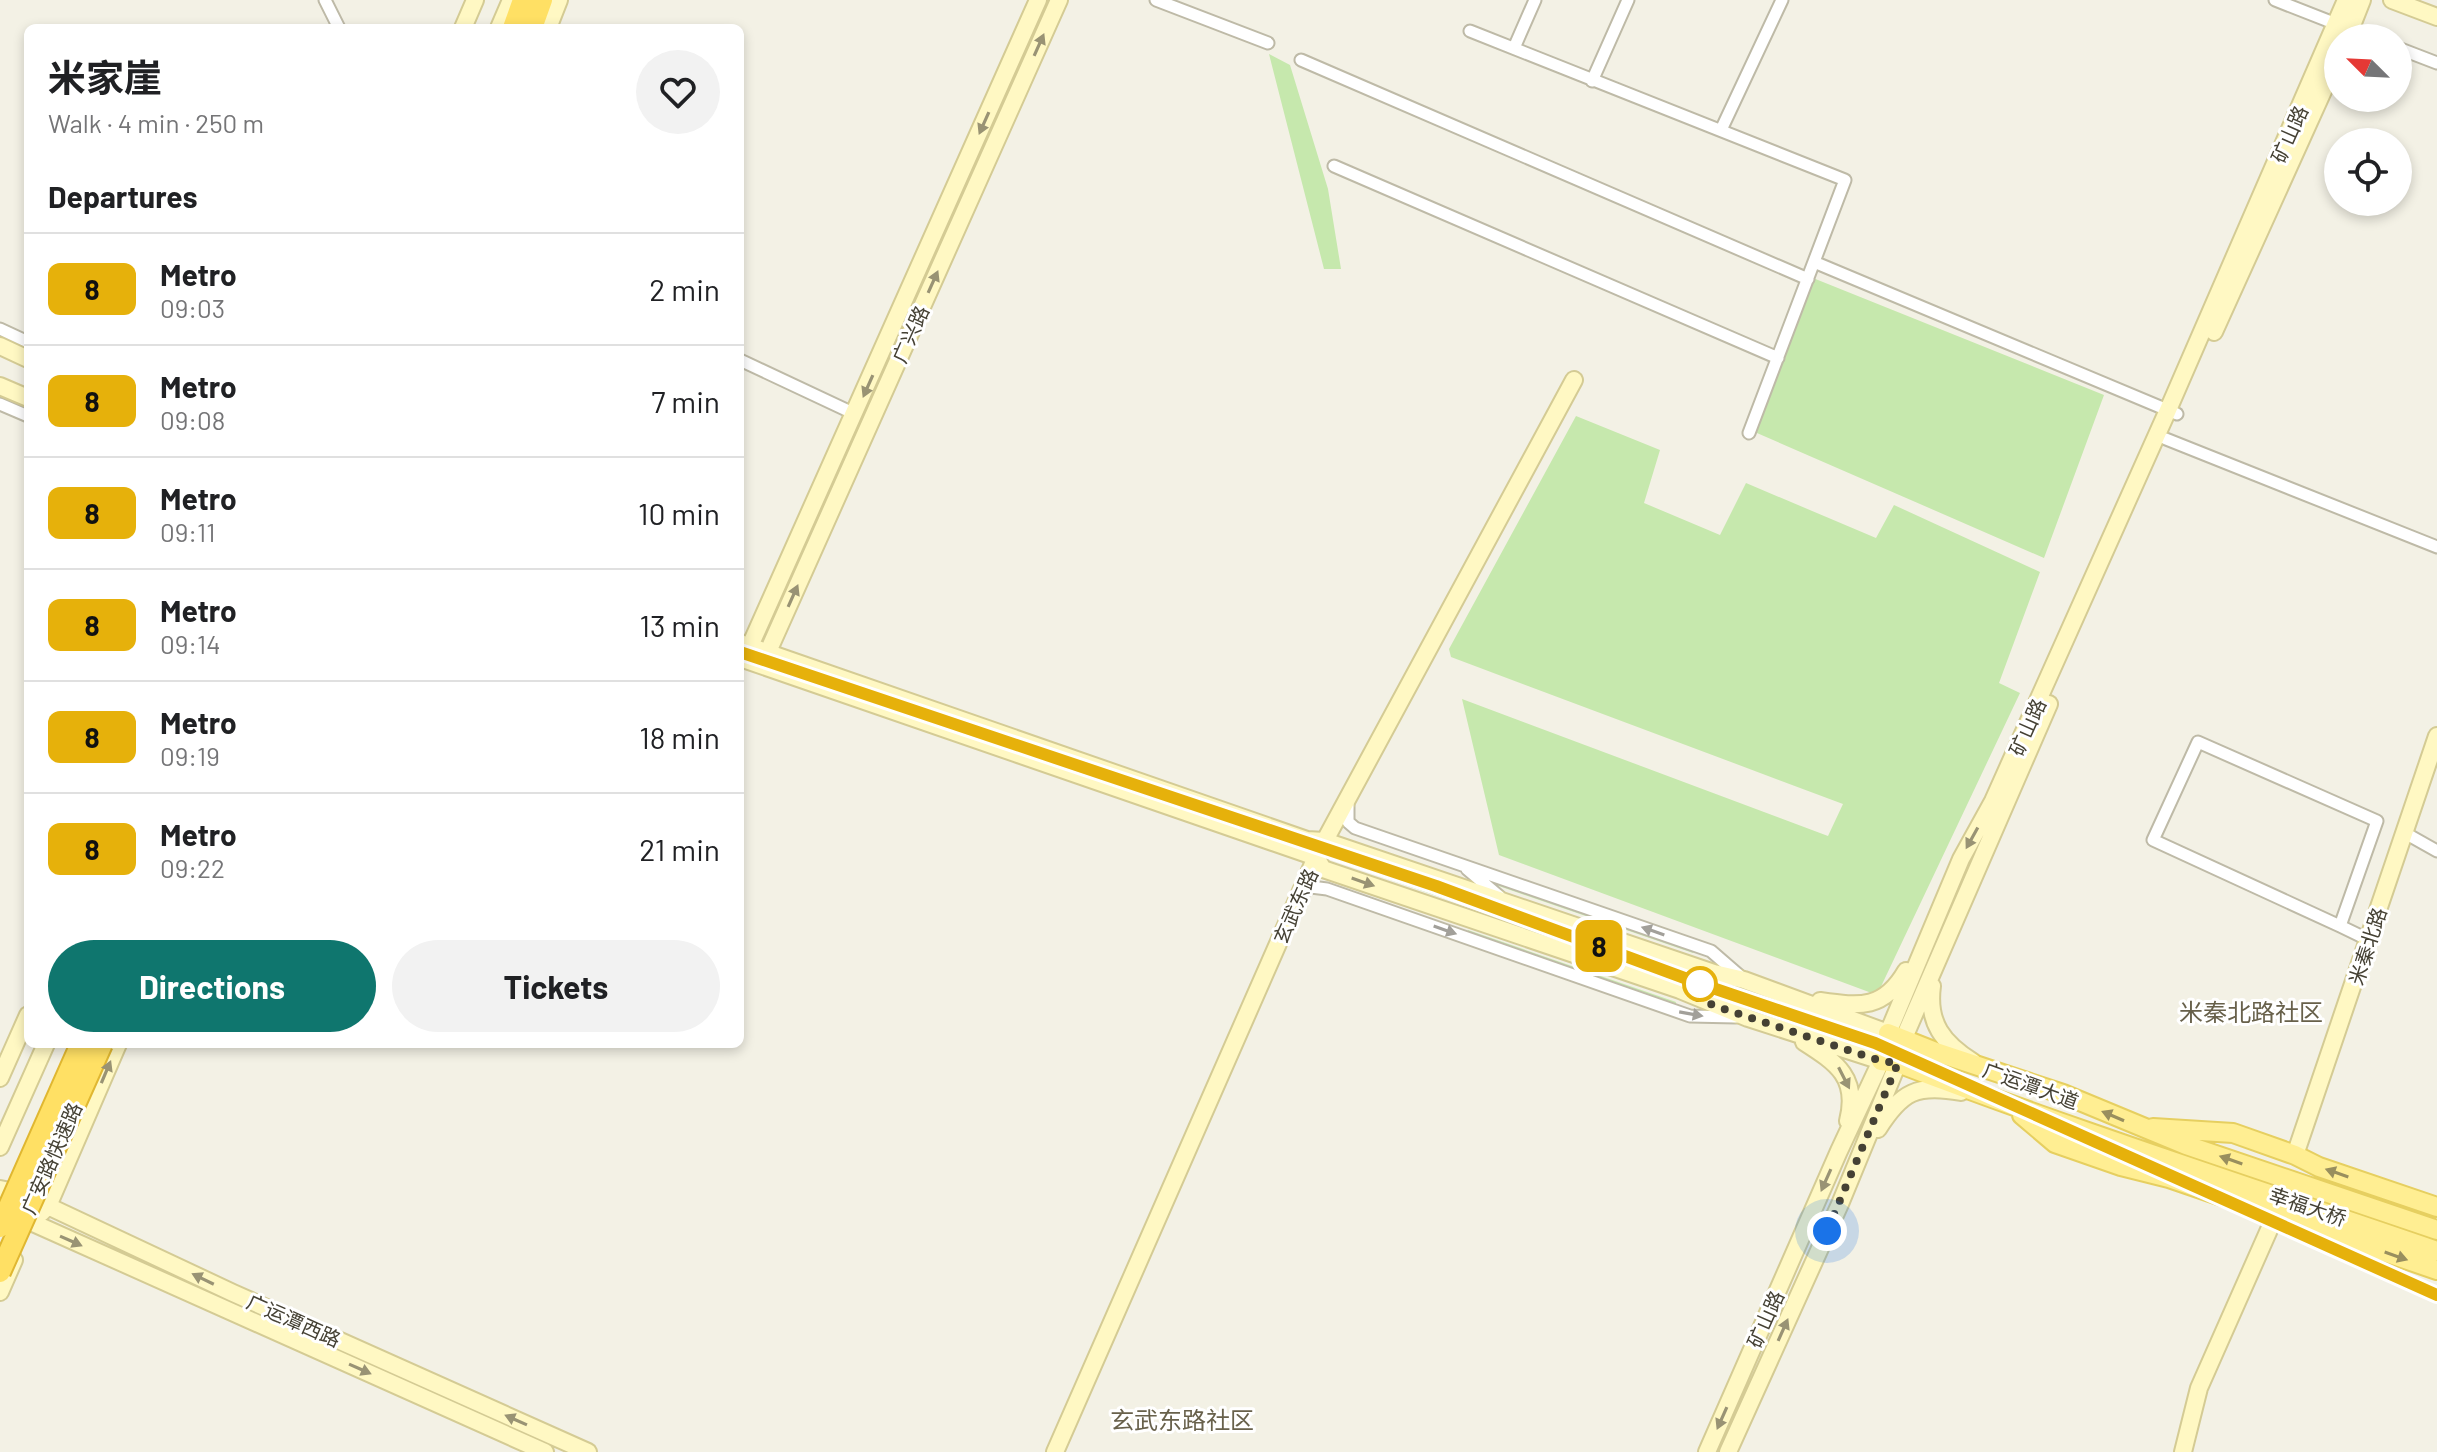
<!DOCTYPE html>
<meta charset="utf-8">
<style>
body{margin:0;font-family:Barlow,"Noto Sans SC",sans-serif;background:#f2f2f2;color:#202124;height:100vh;display:flex;flex-direction:column;font-size:30px;white-space:nowrap}
*{box-sizing:border-box;margin:0}
p{font-size:26px;color:#757577}
.icon{flex:none;width:44px;height:44px;fill:none;stroke:currentColor;stroke-width:2;stroke-linecap:round;stroke-linejoin:round}
.map{position:relative;flex:1;overflow:hidden}
.panel{position:absolute;left:24px;top:24px;width:720px;height:1024px;display:flex;flex-direction:column;background:#fff;border-radius:12px;box-shadow:0 4px 12px #0003}
.panel>*{flex:none}
.badge{padding:0 16px;border-radius:12px;font-size:28px;line-height:52px}
.needle{width:52px;rotate:294deg}
.fabs{position:absolute;left:2324px;top:24px;display:grid;gap:16px}
.fabs a{display:grid;place-items:center;width:88px;height:88px;border-radius:50%;background:#fff;box-shadow:0 4px 12px #0003;font-size:40px}
.you{position:absolute;width:40px;height:40px;margin:-20px;border:6px solid #fff;border-radius:50%;background:#1a73e8;box-shadow:0 0 0 12px #1a73e833}
.map>.badge{position:absolute;translate:-50% -50%;box-shadow:0 0 0 4px #fff}
h2{padding:0 24px;font-size:30px;line-height:72px}
.round{display:grid;place-items:center;flex:none;width:84px;height:84px;border-radius:42px;background:#f2f2f2}
.summary{display:flex;align-items:center;justify-content:space-between;height:136px;padding:0 24px}
h1{font-size:38px;font-weight:700;line-height:60px}
.primary-button{display:flex;gap:16px;margin-top:auto;padding:16px 24px}
.primary-button a{flex:1;height:92px;border-radius:48px;background:#0f766e;color:#fff;font-size:32px;font-weight:700;line-height:92px;text-align:center}
.primary-button a+a{background:#f2f2f2;color:#202124}
ul{padding:0;list-style:none}
li{display:flex;align-items:center;gap:24px;height:112px;padding:0 24px;border-top:2px solid #e0e0e0}
li div{flex:1}
li b{display:block;font-size:30px}
li em{font-style:normal}
li .badge{min-width:88px;font-weight:700;text-align:center}
.map>svg:first-child{display:block}
.green{fill:#c6e8ad}
.lines{fill:none;stroke-linecap:round;stroke-linejoin:round}
.street-casing{stroke:#bebaa7;stroke-width:15}
.secondary-casing{stroke:#d4cb94;stroke-width:20}
.primary-casing{stroke:#e6cf60;stroke-width:22}
.highway-casing{stroke:#e0b731;stroke-width:24}
.street{stroke:#fff;stroke-width:11}
.secondary{stroke:#fff8c3;stroke-width:16}
.primary{stroke:#ffee92;stroke-width:18}
.highway{stroke:#ffe064;stroke-width:20}
.highway-bridge-casing{stroke:#e0b731;stroke-width:24;stroke-linecap:butt}
.highway-bridge{stroke:#ffe064;stroke-width:20}
.oneway{fill:#999374}
.oneway2{fill:#a2a09a}
.oneway3{fill:#998f5e}
.line-casing{stroke:#fff;stroke-width:18}
.line{stroke:#e6b10b;stroke-width:12}
.walk{stroke:#454134;stroke-width:8;stroke-dasharray:0 14.4}
.stop-dot{fill:#fff;stroke:#e6b10b;stroke-width:4}
.labels{text-anchor:middle;dominant-baseline:central;stroke-width:6;stroke-linejoin:round;paint-order:stroke}
.street-label{font-size:20px;fill:#454134;stroke:#fff}
.quarter-label{font-size:24px;fill:#68614b;stroke:#fff}
</style>
<div class="map">
<svg width="2437" height="1452" viewBox="0 0 2437 1452">
<rect width="100%" height="100%" fill="#f3f1e5"/>
<!-- green -->
<path class="green" d="M1269,54L1290,65L1328,189L1341,269H1324Z
M1808,276L2104,395L2044,558L1750,430Z
M1576,416L1660,450L1644,503L1720,535L1746,483L1876,538L1894,505L2040,572L1999,683L2020,693L1877,995L1499,855L1462,699L1828,836L1843,804L1451,657L1449,649Z
M1355,861L1856,1034L1854,1040L1353,867Z
M1494,880L1695,949L1693,953L1493,884Z
M1468,930L1676,1002L1675,1007L1467,935Z"/>
<g class="lines">
<!-- street casing -->
<g class="street-casing">
<path id="street" d="M325,0L339,28
M1156,0L1268,43
M2275,0L2372,38
M1470,31L1845,180L1749,433
M1514,48L1535,0
M2398,48L2437,63
M1301,60L1808,279
M1592,81L1628,0
M1721,130L1782,0
M1334,166L1778,358
M1814,262L2177,414
M0,329L28,342
M740,360L855,414
M0,404L28,416
M2166,439L2437,547
M1348,805V822L1355,828L1711,951L1741,977
M2405,833L2437,851
M1467,869L1500,897
M1301,894L1311,887L1327,889L1690,1016L1736,1017
M2340,926L2377,821L2198,742L2153,840L2340,926L2369,940"/>
</g>
<!-- secondary casing -->
<g class="secondary-casing">
<path id="secondary" d="M2392,0L2437,17
M463,28L475,0
M499,28L511,0
M548,28L559,0
M2347,38L2362,0
M2214,332L2338,58
M0,346L28,359
M0,386L28,398
M740,643L1307,840L1325,841L1714,973L1744,980L1888,1033
M742,654L750,646L1038,0
M740,658L1316,857L1323,869L1680,990L1748,1018L1881,1061
M759,659L767,654L1059,0
M1932,986C1927,1023 1943,1043 1973,1062
M1820,1001C1861,1007 1884,1009 1906,971
M1804,1042C1837,1063 1859,1078 1848,1121
M0,1078L28,1015
M1878,1129C1902,1091 1917,1084 1961,1092
M0,1147L46,1044
M2295,1155L2437,736
M0,1189L20,1193L233,1293L588,1452
M41,1213L48,1206L118,1044
M13,1214L545,1452
M0,1292L14,1260
M1055,1452L1316,857L1574,380
M1707,1452L1839,1151L1881,1061L1888,1033L1961,859L1993,801L2168,410L2346,0
M1728,1452L1840,1204L1898,1063L1903,1040L2049,704
M2183,1452L2199,1388L2276,1214"/>
</g>
<!-- primary casing -->
<g class="primary-casing">
<path id="primary" d="M1888,1033L1936,1052L2063,1094L2186,1145L2437,1230
M1881,1061L1898,1063C2076,1131 2257,1189 2437,1251
M2022,1115L2055,1143L2121,1166L2169,1178L2437,1270
M2153,1128L2233,1133L2295,1155L2319,1167L2437,1207"/>
</g>
<!-- highway casing -->
<g class="highway-casing">
<path id="highway" d="M513,28L523,0
M532,28L542,0"/>
</g>
<!-- street -->
<use href="#street" class="street"/>
<!-- secondary -->
<use href="#secondary" class="secondary"/>
<!-- primary -->
<use href="#primary" class="primary"/>
<!-- highway -->
<use href="#highway" class="highway"/>
<!-- highway-bridge casing -->
<g class="highway-bridge-casing">
<path id="highway-bridge" d="M0,1227L81,1044
M0,1272L102,1044"/>
</g>
<!-- highway-bridge -->
<use href="#highway-bridge" class="highway-bridge"/>
</g>
<!-- one-way arrows -->
<defs><path id="oneway-solid" d="M-6-.8H1V-3.2L6.5 0L1 3.2V.8H-6Z" transform="scale(2)"/></defs>
<g class="oneway">
<use href="#oneway-solid" transform="translate(1039 45) rotate(-66)"/>
<use href="#oneway-solid" transform="translate(984 123) rotate(114)"/>
<use href="#oneway-solid" transform="translate(933 282) rotate(-66)"/>
<use href="#oneway-solid" transform="translate(868 386) rotate(114)"/>
<use href="#oneway-solid" transform="translate(793 596) rotate(-66)"/>
<use href="#oneway-solid" transform="translate(1972 838) rotate(119)"/>
<use href="#oneway-solid" transform="translate(1363 882) rotate(19)"/>
<use href="#oneway-solid" transform="translate(106 1072) rotate(-67)"/>
<use href="#oneway-solid" transform="translate(1844 1078) rotate(63)"/>
<use href="#oneway-solid" transform="translate(1826 1180) rotate(114)"/>
<use href="#oneway-solid" transform="translate(71 1241) rotate(24)"/>
<use href="#oneway-solid" transform="translate(203 1279) rotate(-154)"/>
<use href="#oneway-solid" transform="translate(1783 1330) rotate(-66)"/>
<use href="#oneway-solid" transform="translate(360 1369) rotate(24)"/>
<use href="#oneway-solid" transform="translate(1722 1418) rotate(114)"/>
<use href="#oneway-solid" transform="translate(516 1420) rotate(-156)"/>
</g>
<g class="oneway2">
<use href="#oneway-solid" transform="translate(1445 930) rotate(19)"/>
<use href="#oneway-solid" transform="translate(1653 931) rotate(-161)"/>
<use href="#oneway-solid" transform="translate(1691 1014) rotate(10)"/>
</g>
<g class="oneway3">
<use href="#oneway-solid" transform="translate(2113 1116) rotate(-157)"/>
<use href="#oneway-solid" transform="translate(2231 1160) rotate(-161)"/>
<use href="#oneway-solid" transform="translate(2337 1173) rotate(-161)"/>
<use href="#oneway-solid" transform="translate(2396 1256) rotate(19)"/>
</g>
<g class="lines">
<!-- line casing -->
<g class="line-casing">
<path id="line" d="M740,652L1436,886L1698,983L1875,1043L2437,1295"/>
</g>
<!-- line -->
<use href="#line" class="line"/>
<!-- walk -->
<path class="walk" d="M1700,984L1698,998L1715,1006L1881,1061L1898,1063L1827,1231"/>
</g>
<!-- markers -->
<circle class="stop-dot" cx="1700" cy="984" r="16"/>
<g class="labels">
<!-- street labels -->
<g class="street-label">
<text transform="translate(2289 134) rotate(-66)">矿山路</text>
<text transform="translate(910 334) rotate(-66)">广兴路</text>
<text transform="translate(2027 727) rotate(-66)">矿山路</text>
<text transform="translate(1295 906) rotate(-66)">玄武东路</text>
<text transform="translate(2367 946) rotate(-72)">米秦北路</text>
<text transform="translate(2031 1085) rotate(20)">广运潭大道</text>
<text transform="translate(51 1158) rotate(-66)">广安路快速路</text>
<text transform="translate(2308 1206) rotate(19)">幸福大桥</text>
<text transform="translate(1765 1319) rotate(-66)">矿山路</text>
<text transform="translate(294 1320) rotate(24)">广运潭西路</text>
</g>
<!-- quarter labels -->
<g class="quarter-label">
<text x="2251" y="1011">米秦北路社区</text>
<text x="1182" y="1419">玄武东路社区</text>
</g>
</g>
</svg>
<div class="fabs">
<a><svg class="needle" viewBox="-14 -14 28 28"><path d="M0-13l5 13h-10z" fill="#e53935"/><path d="M0 13l5-13h-10z" fill="#757577"/></svg></a>
<a><svg class="icon" aria-label="locate" viewBox="0 0 24 24"><circle cx="12" cy="12" r="6"/><path d="M12 2v4M12 18v4M2 12h4M18 12h4"/></svg></a>
</div>
<div class="you" style="left:1827px;top:1231px"></div>
<b class="badge" style="left:1599px;top:946px;background:#e6b10b;color:#111">8</b>
<section class="panel">
<div class="summary"><div><h1>米家崖</h1><p>Walk · 4 min · 250 m</p></div><a class="round"><svg class="icon" aria-label="heart" viewBox="0 0 24 24"><path d="M12 20l-8-8c-3-5 5-10 8-4 3-6 11-1 8 4z"/></svg></a></div>
<h2>Departures</h2>
<ul>
<li><span class="badge" style="background:#e6b10b;color:#111">8</span><div><b>Metro</b><p>09:03</p></div><em>2 min</em></li>
<li><span class="badge" style="background:#e6b10b;color:#111">8</span><div><b>Metro</b><p>09:08</p></div><em>7 min</em></li>
<li><span class="badge" style="background:#e6b10b;color:#111">8</span><div><b>Metro</b><p>09:11</p></div><em>10 min</em></li>
<li><span class="badge" style="background:#e6b10b;color:#111">8</span><div><b>Metro</b><p>09:14</p></div><em>13 min</em></li>
<li><span class="badge" style="background:#e6b10b;color:#111">8</span><div><b>Metro</b><p>09:19</p></div><em>18 min</em></li>
<li><span class="badge" style="background:#e6b10b;color:#111">8</span><div><b>Metro</b><p>09:22</p></div><em>21 min</em></li>
</ul>
<div class="primary-button"><a>Directions</a><a>Tickets</a></div>
</section>
</div>
